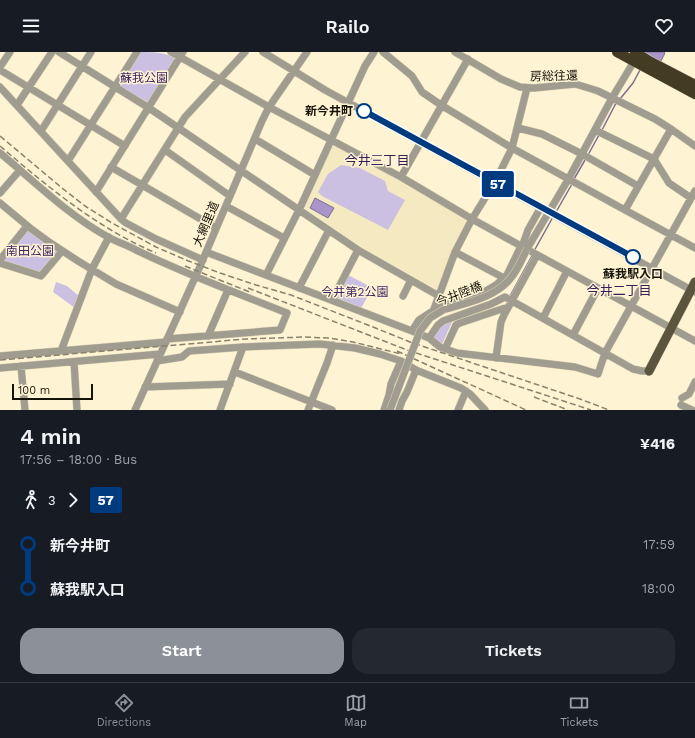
<!DOCTYPE html>
<meta charset="utf-8">
<style>
body{margin:0;font-family:"Work Sans","Noto Sans JP",sans-serif;background:#242831;color:#f1f3f6;height:100vh;display:flex;flex-direction:column;font-size:15px;white-space:nowrap}
*{box-sizing:border-box;margin:0}
p{font-size:13px;color:#9ea1a6}
.icon{flex:none;width:22px;height:22px;fill:none;stroke:currentColor;stroke-width:2;stroke-linecap:round;stroke-linejoin:round}
.map{position:relative;height:358px;overflow:hidden}
.drawer{display:flex;flex-direction:column;background:#171b24;flex:1}
.drawer>*{flex:none}
.badge{padding:0 8px;border-radius:3px;font-size:14px;line-height:26px}
.scale{position:absolute;left:12px;bottom:10px;width:81px;box-sizing:border-box;padding-left:4px;border:2px solid #161308;border-top:0;font-size:11px;line-height:14px;white-space:nowrap;color:#161308;-webkit-text-stroke:3px #fef4d4;paint-order:stroke}
.map>.badge{position:absolute;translate:-50% -50%;box-shadow:0 0 0 2px #fff}
.legs{display:flex;align-items:center;gap:6px;height:44px;padding:0 20px;font-size:13px}
.legs p{margin-inline-start:auto}
.overview{display:flex;align-items:center;justify-content:space-between;height:68px;padding:0 20px}
h1{font-size:22px;font-weight:600;line-height:30px}
.primary-button{display:flex;gap:8px;margin-top:auto;padding:8px 20px}
.primary-button a{flex:1;height:46px;border-radius:16px;background:#8c9099;color:#fff;font-size:16px;font-weight:600;line-height:46px;text-align:center}
.primary-button a+a{background:#242831;color:#f1f3f6}
ul{padding:0 20px;list-style:none}
li{display:flex;align-items:center;gap:14px;height:44px;font-size:15px}
li i{display:grid;place-items:center;width:6px;height:100%;margin:0 5px;background:currentColor}
li i::after{content:'';width:10px;height:10px;margin:-5px;border:3px solid;border-radius:50%;background:#171b24}
li p{margin-inline-start:auto}
li:first-child i{background:linear-gradient(#0000 50%,currentColor 0)}
li:last-child i{background:linear-gradient(currentColor 50%,#0000 0)}
header{display:flex;justify-content:space-between;align-items:center;height:52px;padding:0 20px;background:#171b24;font-size:18px;font-weight:600}
.dock{display:flex;justify-content:space-around;align-items:center;height:56px;border-top:1px solid #363941;background:#171b24;font-size:11px;color:#9ea1a6}
.dock a{display:grid;justify-items:center;gap:2px}
.dock .current{color:#8c9099}
.map>svg:first-child{display:block}
.built{fill:#f5e9c1}
.green{fill:#ccc0e2}
.water{fill:#a995c9;stroke:#7d6e8f}
.lines{fill:none;stroke-linecap:round;stroke-linejoin:round}
.stream{stroke:#7d6e8f;stroke-width:1.5}
.minor-casing{stroke:#d9d0b3;stroke-width:8}
.major-casing{stroke:#d9d0b3;stroke-width:10}
.highway-casing{stroke:#d9d0b3;stroke-width:11}
.minor{stroke:#a09c8f;stroke-width:7}
.major{stroke:#5c553e;stroke-width:9}
.highway{stroke:#443c22;stroke-width:10}
.rail{stroke:#88826c;stroke-width:1.5;stroke-dasharray:6 3;stroke-linecap:butt}
.minor-bridge-casing{stroke:#d9d0b3;stroke-width:8;stroke-linecap:butt}
.minor-bridge{stroke:#a09c8f;stroke-width:7}
.line-1-casing{stroke:#fff;stroke-width:9}
.line-1{stroke:#003b80;stroke-width:6}
.stop-1-dot{fill:#fff;stroke:#003b80;stroke-width:2}
.labels{text-anchor:middle;dominant-baseline:central;stroke-width:3;stroke-linejoin:round;paint-order:stroke}
.street-label{font-size:12px;fill:#161308;stroke:#fef4d4}
.park-label{font-size:12px;fill:#402563;stroke:#fef4d4}
.stop-label{font-size:12px;font-weight:bold;fill:#161308;stroke:#fef4d4;text-anchor:end}
.neighbourhood-label{font-size:13px;fill:#381e57;stroke:#fef4d4}
</style>
<header><svg class="icon" aria-label="menu" viewBox="0 0 24 24"><path d="M4 6h16M4 12h16M4 18h16"/></svg>Railo<svg class="icon" aria-label="heart" viewBox="0 0 24 24"><path d="M12 20l-8-8c-3-5 5-10 8-4 3-6 11-1 8 4z"/></svg></header>
<div class="map">
<svg width="695" height="358" viewBox="0 0 695 358">
<rect width="100%" height="100%" fill="#fef4d4"/>
<!-- built -->
<path class="built" d="M334,92L468,166L469,168L452,198L439,235L436,237L356,192L306,157L305,153L332,94Z"/>
<!-- green -->
<path class="green" d="M139,0C150,0 168,0 175,7L149,50H146L121,35L120,31Z
M341,113L360,116L385,129L388,139L405,148L388,178L322,144L318,140L328,122Z
M29,177L55,197L56,200L42,219L39,220L4,209Z
M348,223L373,236L361,256L338,247L337,244Z
M56,230L67,234L79,244L75,256L53,240Z
M454,266L442,292L433,286L442,271Z"/>
<!-- water -->
<path class="water" d="M641,0H664L665,1L660,11Z
M315,146L334,156L328,166L310,156Z"/>
<g class="lines">
<!-- stream -->
<path class="stream" d="M620,47L633,31L640,18
M602,78L615,53L617,50
M588,103L599,83
M574,127L585,108
M556,160L572,132
M534,199L553,165
M510,244L533,202"/>
<!-- minor casing -->
<g class="minor-casing">
<path id="minor" d="M59,0L149,56L358,198L439,244
M171,0L269,55L401,125L472,167L521,194L507,223L496,233L484,240L445,251L419,268L412,279
M263,0L325,38L695,240
M383,0L412,24L422,40L441,53L512,96L625,158L695,196
M455,0L501,27L520,35L534,36L575,32L582,34L598,39L655,67L671,77L695,94
M0,15L10,0
M0,18L125,94
M0,35L121,167L126,171L156,187L203,208
M17,53L52,0
M518,76L542,82L582,102L638,134
M595,78L654,107L669,131L691,146
M41,79L91,0
M255,87L315,123
M165,98L230,144
M0,101C35,130 68,163 108,185C117,190 127,193 136,198C185,222 237,241 287,261L280,278L167,287
M68,109L137,0
M111,115L216,176
M401,125L468,7
M96,140L183,0
M0,141L20,118
M0,151L30,176L49,190L78,209L116,232L180,260
M226,154L284,186
M625,158L671,77
M121,167L185,65L245,0
M521,194L523,192L528,178L541,155
M527,197L569,126L612,46L636,6
M206,200L412,279L429,286L440,295L457,301L575,315L598,322L605,301L695,139
M455,200L504,226
M532,200L695,289
M0,208L27,174
M0,211L41,224L62,199
M266,223L299,158L365,14L374,0
M299,236L329,178
M403,244L411,228
M332,248L358,198
M434,257L455,200L472,167L495,130L512,96L527,36
M543,266L567,219
M573,283L598,236
M208,284L228,238
M429,286L438,273L443,269L491,252L505,245L633,317L642,319H649
M445,297L456,273L460,271L508,255
M61,299L92,217L109,185
M0,304L166,290
M496,306L501,270L504,263L537,203
M157,309L182,305L189,299L243,295L320,292L355,296L380,302L401,309L416,318L461,336L470,342L485,358
M74,310L77,358
M21,314L25,358
M0,316L160,302
M235,320L332,358
M145,335L230,332
M682,346L689,342L695,330
M681,353L692,358
M135,358L198,219L262,69L269,55L307,0
M220,358L243,295
M308,358L327,311L333,293
M384,358L389,343L391,332L401,309
M399,358L402,349L407,340L416,318
M458,358L466,339"/>
</g>
<!-- major casing -->
<g class="major-casing">
<path id="major" d="M649,319L695,230"/>
</g>
<!-- highway casing -->
<g class="highway-casing">
<path id="highway" d="M617,0L695,42
M635,0L649,9L695,33"/>
</g>
<!-- minor -->
<use href="#minor" class="minor"/>
<!-- major -->
<use href="#major" class="major"/>
<!-- highway -->
<use href="#highway" class="highway"/>
<!-- rail -->
<path class="rail" d="M0,84L62,136L85,154L112,171L156,195L186,208L220,221L256,233L291,243L373,275L410,290L580,347L609,358
M0,94C48,135 97,176 156,201
M185,214L252,241
M248,236L407,298L591,358
M397,299L526,358
M0,308L246,287L305,285L329,286L353,290L401,302
M534,345L568,358"/>
<!-- minor-bridge casing -->
<g class="minor-bridge-casing">
<path id="minor-bridge" d="M390,358L420,279L430,266L443,258C465,251 495,246 510,227C518,218 522,207 527,197"/>
</g>
<!-- minor-bridge -->
<use href="#minor-bridge" class="minor-bridge"/>
</g>
<g class="lines">
<!-- line-1 casing -->
<g class="line-1-casing">
<path id="line-1" d="M364,59L633,205"/>
</g>
<!-- line-1 -->
<use href="#line-1" class="line-1"/>
</g>
<!-- markers -->
<g class="stop-1-dot">
<circle cx="364" cy="59" r="7"/>
<circle cx="633" cy="205" r="7"/>
</g>
<g class="labels">
<!-- street labels -->
<g class="street-label">
<text transform="translate(554 24) rotate(-1)">房総往還</text>
<text transform="translate(206 172) rotate(-67)">大網里道</text>
<text transform="translate(459 242) rotate(-21)">今井陸橋</text>
</g>
<!-- park labels -->
<g class="park-label">
<text x="144" y="26">蘇我公園</text>
<text x="30" y="199">南田公園</text>
<text x="355" y="240">今井第2公園</text>
</g>
<!-- stop labels -->
<g class="stop-label">
<text x="353" y="59">新今井町</text>
<text x="633" y="222" text-anchor="middle">蘇我駅入口</text>
</g>
<!-- neighbourhood labels -->
<g class="neighbourhood-label">
<text x="377" y="108">今井三丁目</text>
<text x="619" y="238">今井二丁目</text>
</g>
</g>
</svg>
<div class="scale">100 m</div>
<b class="badge" style="left:498px;top:132px;background:#003b80;color:#fff">57</b>
</div>
<section class="drawer">
<div class="overview"><div><h1>4 min</h1><p>17:56 – 18:00 · Bus</p></div><b>¥416</b></div>
<div class="legs"><svg class="icon" aria-label="walk" viewBox="0 0 24 24"><circle cx="13" cy="4" r="2"/><path d="M13 8l-2 6 4 7M11 14l-3 7M7 12l3-4h3l4 4"/></svg>3<svg class="icon" aria-label="forward" viewBox="0 0 24 24"><path d="M9 5l7 7-7 7"/></svg><b class="badge" style="background:#003b80;color:#fff">57</b></div>
<ul>
<li><i style="color:#003b80"></i><b>新今井町</b><p>17:59</p></li>
<li><i style="color:#003b80"></i><b>蘇我駅入口</b><p>18:00</p></li>
</ul>
<div class="primary-button"><a>Start</a><a>Tickets</a></div>
</section>
<nav class="dock">
<a class="current"><svg class="icon" aria-label="directions" viewBox="0 0 24 24"><path d="M12 3l9 9-9 9-9-9zM9 14v-3h6M13 9l2 2-2 2"/></svg>Directions</a>
<a><svg class="icon" aria-label="map" viewBox="0 0 24 24"><path d="M3 6l6-2 6 2 6-2v14l-6 2-6-2-6 2zM9 4v14M15 6v14"/></svg>Map</a>
<a><svg class="icon" aria-label="tickets" viewBox="0 0 24 24"><path d="M3 7h18v10H3zM15 7v10"/></svg>Tickets</a>
</nav>
